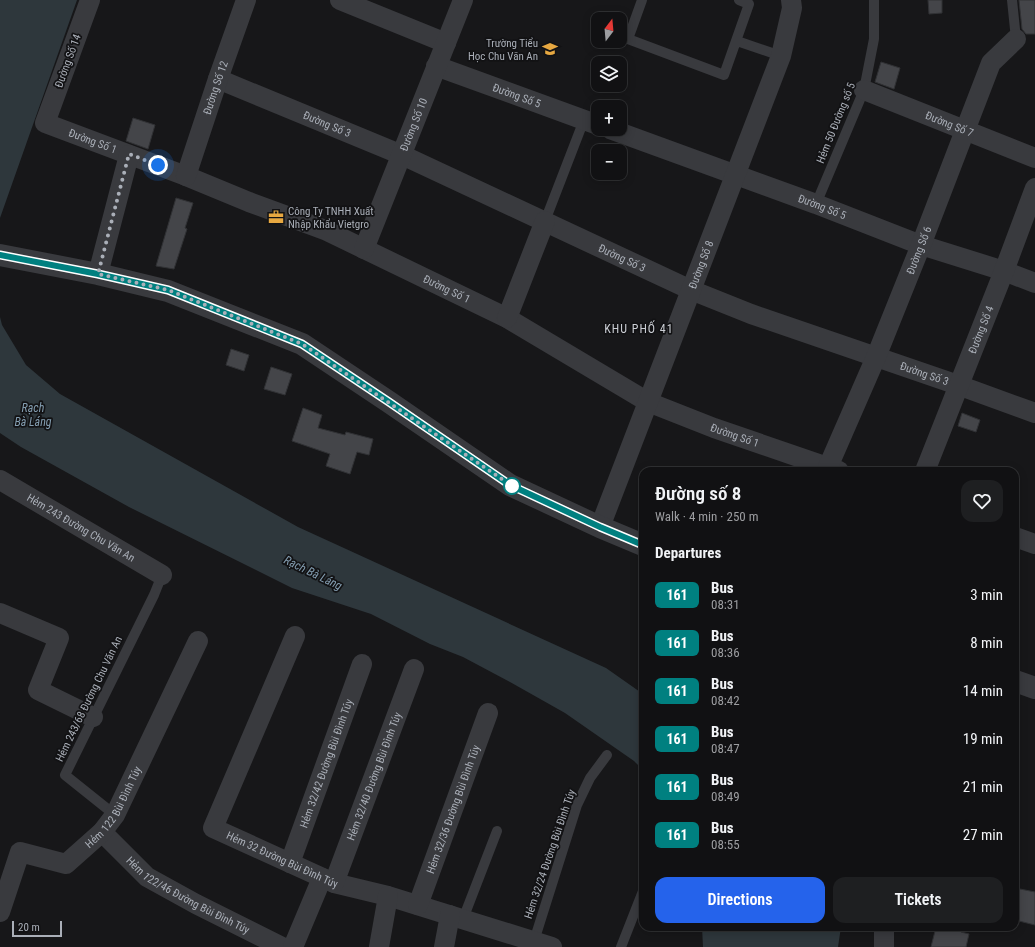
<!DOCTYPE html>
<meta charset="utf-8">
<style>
body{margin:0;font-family:"Roboto Condensed",sans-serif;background:#1e1f21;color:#f1f3f6;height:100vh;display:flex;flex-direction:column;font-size:15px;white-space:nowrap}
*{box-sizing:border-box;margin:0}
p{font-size:13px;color:#9c9da0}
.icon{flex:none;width:22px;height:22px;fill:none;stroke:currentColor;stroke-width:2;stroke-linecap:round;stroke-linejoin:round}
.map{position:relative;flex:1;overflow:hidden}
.side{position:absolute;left:639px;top:467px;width:380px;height:464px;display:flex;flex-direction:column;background:#111113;border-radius:12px;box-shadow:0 2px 10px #0003,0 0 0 1px #303133}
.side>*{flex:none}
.badge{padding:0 8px;border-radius:6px;font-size:14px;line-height:26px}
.needle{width:26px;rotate:16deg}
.controls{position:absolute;left:591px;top:12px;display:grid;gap:8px}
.controls a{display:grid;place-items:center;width:36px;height:36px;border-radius:8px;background:#111113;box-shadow:0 2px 10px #0003,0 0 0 1px #303133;font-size:20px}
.scale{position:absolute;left:12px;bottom:10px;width:50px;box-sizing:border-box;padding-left:4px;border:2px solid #aaafb8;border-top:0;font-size:11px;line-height:14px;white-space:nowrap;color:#aaafb8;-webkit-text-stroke:3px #121214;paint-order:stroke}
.you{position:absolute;width:20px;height:20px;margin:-10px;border:3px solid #fff;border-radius:50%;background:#1a73e8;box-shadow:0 0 0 6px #1a73e833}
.map>.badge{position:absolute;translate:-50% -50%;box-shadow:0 0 0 2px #fff}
h2{padding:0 16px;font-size:15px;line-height:36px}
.round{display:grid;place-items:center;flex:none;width:42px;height:42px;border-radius:12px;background:#1e1f21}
.overview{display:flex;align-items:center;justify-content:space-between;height:68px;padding:0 16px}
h1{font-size:19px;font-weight:600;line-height:30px}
.primary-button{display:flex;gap:8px;margin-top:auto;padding:8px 16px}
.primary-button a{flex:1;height:46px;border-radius:12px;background:#2563eb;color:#fff;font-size:16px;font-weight:600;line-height:46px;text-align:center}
.primary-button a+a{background:#1e1f21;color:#f1f3f6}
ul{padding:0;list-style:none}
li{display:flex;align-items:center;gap:12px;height:48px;padding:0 16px}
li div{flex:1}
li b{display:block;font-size:15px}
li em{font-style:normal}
li .badge{min-width:44px;font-weight:700;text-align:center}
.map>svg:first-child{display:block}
.water{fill:#2e373c}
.building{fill:#444549;stroke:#313235}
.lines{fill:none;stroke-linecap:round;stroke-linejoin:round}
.service{stroke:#393a3e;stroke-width:10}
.minor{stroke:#393a3e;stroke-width:20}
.tertiary{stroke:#393a3e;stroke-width:22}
.line-casing{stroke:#fff;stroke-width:9}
.line{stroke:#008080;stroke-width:6}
.walk{stroke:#aaafb8;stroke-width:4;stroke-dasharray:0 7.2}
.stop-dot{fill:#fff;stroke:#008080;stroke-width:2}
.labels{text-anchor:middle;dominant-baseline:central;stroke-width:3.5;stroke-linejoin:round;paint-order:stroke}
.poi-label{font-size:11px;fill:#aaafb8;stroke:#121214;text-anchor:end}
.street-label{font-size:11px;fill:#aaafb8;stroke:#121214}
.neighbourhood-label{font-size:12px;letter-spacing:1px;fill:#cbced4;stroke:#121214}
.water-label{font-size:12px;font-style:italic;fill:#849eb1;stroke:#121214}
</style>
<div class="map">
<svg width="1035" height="947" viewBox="0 0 1035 947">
<rect width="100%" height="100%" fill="#171719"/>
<!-- water -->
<path class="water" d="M0,0H77L0,218Z
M0,317L2,325L26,365L60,394L298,527L606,668L643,694V770L634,761L565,713L510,682L463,657L430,644L371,614L292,588L129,507L21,447L0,433Z
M702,927H841L838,947H703Z"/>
<!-- building -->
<path class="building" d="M928,0H942V13L929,14Z
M1019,0H1035V34H1026L1022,29Z
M881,62L900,68L894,89L875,82Z
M133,118L155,125L148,149L126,141Z
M176,198L193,203L185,228L187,229L174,269L156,266Z
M231,349L249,355L244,371L226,365Z
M271,367L292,374L285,395L264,389Z
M303,408L322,415L318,428L345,435L346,432L373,439L369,455L357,452L350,474L326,466L330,454L292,441Z
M962,413L980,420L976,432L958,426Z
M1015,888L1035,892V925L1015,920Z
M936,927H962L961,932L969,934L966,947H931Z"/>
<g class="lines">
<!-- service -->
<path class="service" d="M642,0L628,39L724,75L749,4L739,0
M1012,0L1016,39
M737,41L781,56
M816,204L864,90L874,39V0
M545,221L584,120
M115,815L65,775L154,595L162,575
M463,919L497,831
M534,941L577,805L590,778L607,755
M621,947L643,891"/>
<!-- minor -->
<g class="minor">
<path id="s1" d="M90,0L45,123L186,176L249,202L325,230L507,318L648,402L714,428L839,471"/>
<path d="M340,0L446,43"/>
<path id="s2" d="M436,66L598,125"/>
<path id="s3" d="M218,79L402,155L691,290L751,314L958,385L1035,413"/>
<path id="s4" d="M864,90L1035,158"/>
<path id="s5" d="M610,129L816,204L921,245L1004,271L1035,283"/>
<path id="s6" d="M186,176L218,79L246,0"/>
<path id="s7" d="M364,249L463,0"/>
<path d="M98,274L129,155"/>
<path d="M507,318L545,221"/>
<path id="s8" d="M828,467L876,357L921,245L991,63L1016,39"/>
<path id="s9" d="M925,471L1004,271L1035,188"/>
<path id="s10" d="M0,480L162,575"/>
<path id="s11" d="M600,527L781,56L792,8L791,0"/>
<path d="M1015,537L1035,544"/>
<path d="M0,613L59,638L38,690L93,717"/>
<path id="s12" d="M295,636L213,828L334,883L388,896L552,947"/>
<path id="s13" d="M102,832L147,877L196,904L282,947"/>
<path id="s14" d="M290,863L362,664"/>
<path id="s15" d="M334,883L414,669"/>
<path id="s16" d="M418,905L488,713"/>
<path id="s17" d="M0,912L20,852L66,864L102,832L115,815L198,641"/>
<path d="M884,927V947"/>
<path d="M293,947L322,878"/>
<path d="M379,947L388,896"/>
<path d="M444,947L450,915"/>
</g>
<!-- tertiary -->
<path class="tertiary" d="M0,255L98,274L168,291L302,344L389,402L510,485L600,527L643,545
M1015,681L1035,688"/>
</g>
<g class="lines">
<!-- line casing -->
<g class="line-casing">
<path id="line" d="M0,255L98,274L168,290L302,344L389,402L510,485L600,527L643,545"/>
</g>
<!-- line -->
<use href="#line" class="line"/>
<!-- walk -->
<path class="walk" d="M158,165L129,154L98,274L168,290L302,344L512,486"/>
</g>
<!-- icons -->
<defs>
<g id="school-bare" transform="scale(1.2)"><path d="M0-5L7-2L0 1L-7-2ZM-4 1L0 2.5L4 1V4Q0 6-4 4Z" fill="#e7a841" stroke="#121214" stroke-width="2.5" paint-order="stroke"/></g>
<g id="office-bare" transform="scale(1.2)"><path d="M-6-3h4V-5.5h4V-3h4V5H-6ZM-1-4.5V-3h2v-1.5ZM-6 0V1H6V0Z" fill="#e7a841" stroke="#121214" stroke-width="2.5" paint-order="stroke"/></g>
</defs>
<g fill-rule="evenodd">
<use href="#school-bare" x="550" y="49"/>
<use href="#office-bare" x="276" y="217"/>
</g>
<!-- markers -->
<circle class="stop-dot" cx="512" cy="486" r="8"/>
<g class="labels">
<!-- poi labels -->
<g class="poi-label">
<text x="538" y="43">Trường Tiểu<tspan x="538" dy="13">Học Chu Văn An</tspan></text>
<text x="288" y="211" text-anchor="start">Công Ty TNHH Xuất<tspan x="288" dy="13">Nhập Khẩu Vietgro</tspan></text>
</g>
<!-- street labels -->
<g class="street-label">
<text transform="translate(68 61) rotate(-70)">Đường Số 14</text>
<text stroke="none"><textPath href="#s6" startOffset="93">Đường Số 12</textPath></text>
<text stroke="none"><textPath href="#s2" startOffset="86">Đường Số 5</textPath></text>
<text transform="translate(836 123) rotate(-68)">Hẻm 50 Đường số 5</text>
<text stroke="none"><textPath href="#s3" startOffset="118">Đường Số 3</textPath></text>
<text stroke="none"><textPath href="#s4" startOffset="92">Đường Số 7</textPath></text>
<text stroke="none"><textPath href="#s7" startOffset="134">Đường Số 10</textPath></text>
<text stroke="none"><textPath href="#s1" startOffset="182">Đường Số 1</textPath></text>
<text stroke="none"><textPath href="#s5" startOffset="226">Đường Số 5</textPath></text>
<text stroke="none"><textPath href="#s8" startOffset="235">Đường Số 6</textPath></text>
<text stroke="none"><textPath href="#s3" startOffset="442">Đường Số 3</textPath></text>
<text stroke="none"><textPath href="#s11" startOffset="281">Đường Số 8</textPath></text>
<text stroke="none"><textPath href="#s1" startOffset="566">Đường Số 1</textPath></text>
<text stroke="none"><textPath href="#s9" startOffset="152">Đường Số 4</textPath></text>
<text stroke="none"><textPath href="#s3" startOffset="766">Đường Số 3</textPath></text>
<text stroke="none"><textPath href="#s1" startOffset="890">Đường Số 1</textPath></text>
<text stroke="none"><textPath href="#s10" startOffset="94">Hẻm 243 Đường Chu Văn An</textPath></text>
<text transform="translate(89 699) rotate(-64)">Hẻm 243/68 Đường Chu Văn An</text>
<text stroke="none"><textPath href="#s14" startOffset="106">Hẻm 32/42 Đường Bùi Đình Túy</textPath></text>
<text stroke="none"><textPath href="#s15" startOffset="114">Hẻm 32/40 Đường Bùi Đình Túy</textPath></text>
<text stroke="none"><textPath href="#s17" startOffset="186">Hẻm 122 Bùi Đình Túy</textPath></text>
<text stroke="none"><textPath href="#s16" startOffset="102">Hẻm 32/36 Đường Bùi Đình Túy</textPath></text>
<text transform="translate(550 854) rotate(-71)">Hẻm 32/24 Đường Bùi Đình Túy</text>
<text stroke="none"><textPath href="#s12" startOffset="285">Hẻm 32 Đường Bùi Đình Túy</textPath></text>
<text stroke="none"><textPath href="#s13" startOffset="108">Hẻm 122/46 Đường Bùi Đình Túy</textPath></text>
</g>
<!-- neighbourhood labels -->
<g class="neighbourhood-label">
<text x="639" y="329">KHU PHỐ 41</text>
</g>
<!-- water labels -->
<g class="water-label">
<text x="33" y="408">Rạch<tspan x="33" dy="14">Bà Láng</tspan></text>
<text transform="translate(313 573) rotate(26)">Rạch Bà Láng</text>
</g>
</g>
</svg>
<div class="controls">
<a><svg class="needle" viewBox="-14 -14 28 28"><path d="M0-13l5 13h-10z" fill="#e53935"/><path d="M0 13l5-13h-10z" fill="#9c9da0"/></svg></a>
<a><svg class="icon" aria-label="layers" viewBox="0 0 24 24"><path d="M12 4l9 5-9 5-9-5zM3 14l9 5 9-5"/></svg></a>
<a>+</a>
<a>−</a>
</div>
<div class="scale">20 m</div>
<div class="you" style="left:158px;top:165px"></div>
<section class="side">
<div class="overview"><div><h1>Đường số 8</h1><p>Walk · 4 min · 250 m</p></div><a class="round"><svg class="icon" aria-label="heart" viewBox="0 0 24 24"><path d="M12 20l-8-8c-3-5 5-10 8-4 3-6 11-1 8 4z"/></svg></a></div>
<h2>Departures</h2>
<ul>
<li><span class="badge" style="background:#008080;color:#fff">161</span><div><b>Bus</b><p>08:31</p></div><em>3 min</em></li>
<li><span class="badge" style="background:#008080;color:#fff">161</span><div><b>Bus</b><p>08:36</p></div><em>8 min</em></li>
<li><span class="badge" style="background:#008080;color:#fff">161</span><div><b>Bus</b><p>08:42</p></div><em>14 min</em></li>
<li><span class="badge" style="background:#008080;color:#fff">161</span><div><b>Bus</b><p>08:47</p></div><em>19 min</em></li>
<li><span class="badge" style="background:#008080;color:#fff">161</span><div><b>Bus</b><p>08:49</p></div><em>21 min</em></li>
<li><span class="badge" style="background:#008080;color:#fff">161</span><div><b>Bus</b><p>08:55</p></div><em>27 min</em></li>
</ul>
<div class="primary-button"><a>Directions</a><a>Tickets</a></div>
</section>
</div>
